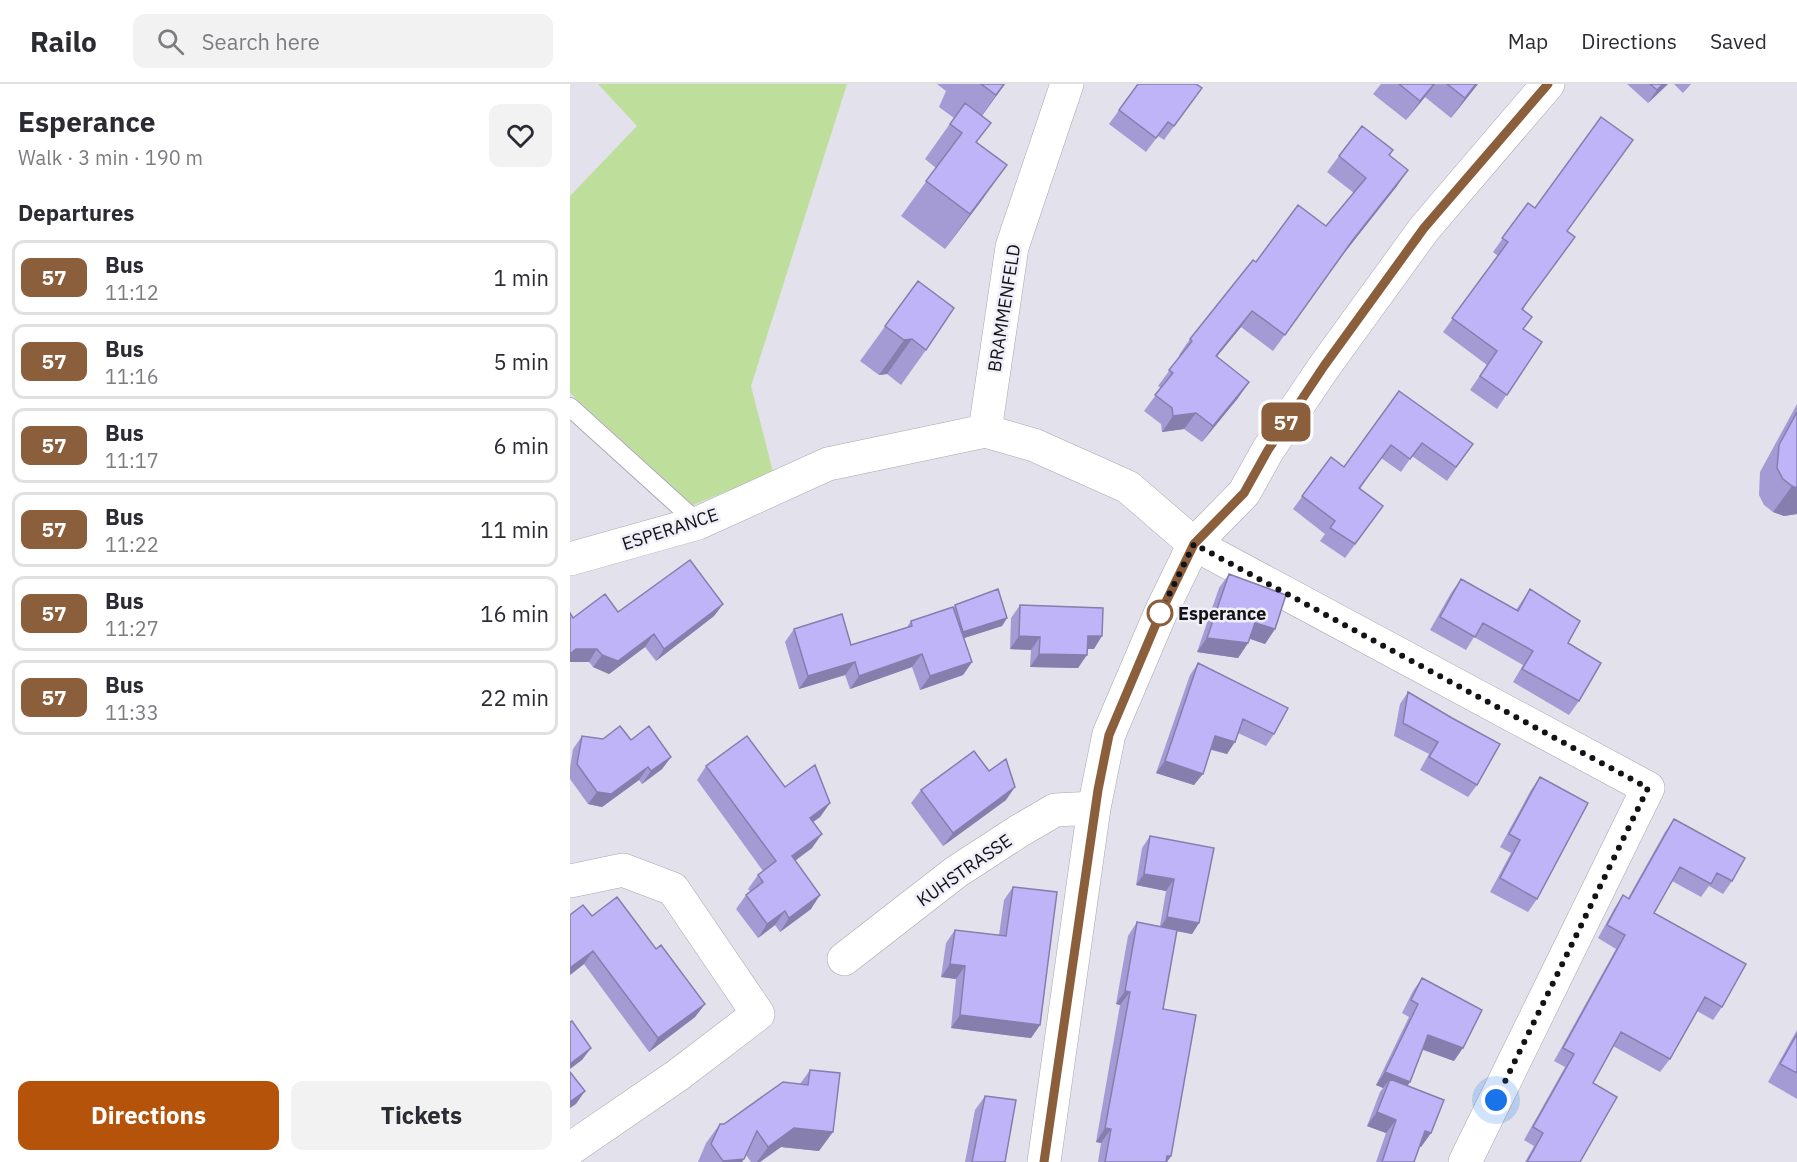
<!DOCTYPE html>
<meta charset="utf-8">
<style>
body{margin:0;font-family:"IBM Plex Sans",sans-serif;background:#f2f2f3;color:#2b2b33;height:100vh;display:flex;flex-direction:column;font-size:22px;white-space:nowrap}
*{box-sizing:border-box;margin:0}
p{font-size:20px;color:#7c7c81}
.icon{flex:none;width:33px;height:33px;fill:none;stroke:currentColor;stroke-width:2;stroke-linecap:round;stroke-linejoin:round}
.map{position:relative;flex:1;overflow:hidden}
.side{display:flex;flex-direction:column;background:#fff;width:570px}
.side>*{flex:none}
.badge{padding:0 12px;border-radius:9px;font-size:21px;line-height:39px}
.you{position:absolute;width:30px;height:30px;margin:-15px;border:4px solid #fff;border-radius:50%;background:#1a73e8;box-shadow:0 0 0 9px #1a73e833}
.map>.badge{position:absolute;translate:-50% -50%;box-shadow:0 0 0 3px #fff}
h2{padding:0 18px;font-size:22px;line-height:54px}
.round{display:grid;place-items:center;flex:none;width:63px;height:63px;border-radius:12px;background:#f2f2f3}
.head{display:flex;align-items:center;justify-content:space-between;height:102px;padding:0 18px}
h1{font-size:28px;font-weight:700;line-height:45px}
.primary-button{display:flex;gap:12px;margin-top:auto;padding:12px 18px}
.primary-button a{flex:1;height:69px;border-radius:12px;background:#b45309;color:#fff;font-size:24px;font-weight:700;line-height:69px;text-align:center}
.primary-button a+a{background:#f2f2f3;color:#2b2b33}
ul{padding:0;list-style:none}
li{display:flex;align-items:center;gap:18px;height:75px;margin:0 12px 9px;padding:0 6px;border:3px solid #e1e1e2;border-radius:12px}
li div{flex:1}
li b{display:block;font-size:22px}
li em{font-style:normal}
li .badge{min-width:66px;font-weight:700;text-align:center}
header{display:flex;align-items:center;gap:36px;box-sizing:border-box;height:84px;padding:0 30px;background:#fff;border-bottom:2px solid #e1e1e2}
header strong{font-size:28px}
nav{display:flex;gap:33px;margin-inline-start:auto;font-size:21px}
.search{width:420px;height:54px;background:#f2f2f3;display:flex;align-items:center;gap:15px;box-sizing:border-box;padding:0 21px;border-radius:12px;color:#7c7c81;font-size:22px}
main{display:flex;flex:1;min-height:0}
.map>svg:first-child{display:block}
.green{fill:#bedf9c}
.lines{fill:none;stroke-linecap:round;stroke-linejoin:round}
.service-casing{stroke:#a8a7b1;stroke-width:20}
.minor-casing{stroke:#a8a7b1;stroke-width:34}
.service{stroke:#fff;stroke-width:18}
.minor{stroke:#fff;stroke-width:33}
.wall{fill:#a49bd4}
.shaded-wall{fill:#867ead}
.building{fill:#bfb4f7;stroke:#867ead;stroke-width:1.5}
.line-casing{stroke:#fff;stroke-width:14}
.line{stroke:#8b5e3c;stroke-width:9}
.walk{stroke:#131316;stroke-width:6;stroke-dasharray:0 10.8}
.stop-dot{fill:#fff;stroke:#8b5e3c;stroke-width:3}
.labels{text-anchor:middle;dominant-baseline:central;stroke-width:5;stroke-linejoin:round;paint-order:stroke}
.street-label{font-size:18px;fill:#131316;stroke:#efeef9}
.stop-label{font-size:18px;font-weight:bold;fill:#131316;stroke:#efeef9;text-anchor:start}
</style>
<header>
<strong>Railo</strong>
<div class="search"><svg class="icon" aria-label="search" viewBox="0 0 24 24"><circle cx="10" cy="10" r="6"/><path d="M15 15l6 6"/></svg>Search here</div>
<nav><a>Map</a><a>Directions</a><a>Saved</a></nav>
</header>
<main>
<section class="side">
<div class="head"><div><h1>Esperance</h1><p>Walk · 3 min · 190 m</p></div><a class="round"><svg class="icon" aria-label="heart" viewBox="0 0 24 24"><path d="M12 20l-8-8c-3-5 5-10 8-4 3-6 11-1 8 4z"/></svg></a></div>
<h2>Departures</h2>
<ul>
<li><span class="badge" style="background:#8b5e3c;color:#fff">57</span><div><b>Bus</b><p>11:12</p></div><em>1 min</em></li>
<li><span class="badge" style="background:#8b5e3c;color:#fff">57</span><div><b>Bus</b><p>11:16</p></div><em>5 min</em></li>
<li><span class="badge" style="background:#8b5e3c;color:#fff">57</span><div><b>Bus</b><p>11:17</p></div><em>6 min</em></li>
<li><span class="badge" style="background:#8b5e3c;color:#fff">57</span><div><b>Bus</b><p>11:22</p></div><em>11 min</em></li>
<li><span class="badge" style="background:#8b5e3c;color:#fff">57</span><div><b>Bus</b><p>11:27</p></div><em>16 min</em></li>
<li><span class="badge" style="background:#8b5e3c;color:#fff">57</span><div><b>Bus</b><p>11:33</p></div><em>22 min</em></li>
</ul>
<div class="primary-button"><a>Directions</a><a>Tickets</a></div>
</section>
<div class="map">
<svg width="1227" height="1078" viewBox="0 0 1227 1078">
<rect width="100%" height="100%" fill="#e2e1ec"/>
<!-- green -->
<path class="green" d="M28,0H277L181,302L203,388L123,421L0,309V112L67,42Z"/>
<g class="lines">
<!-- service casing -->
<g class="service-casing">
<path id="service" d="M0,323L128,439"/>
</g>
<!-- minor casing -->
<g class="minor-casing">
<path id="minor" d="M415,347L442,163L497,0
M0,475L128,439L258,380L415,347L464,361L558,403L624,460L1078,704L895,1078
M0,797L53,786L103,805L188,930L108,991L0,1065
M274,875L386,788L449,747L485,726L524,724
M474,1078L524,724L539,650L591,528L624,460L674,409L698,366L754,283L854,145L978,0"/>
</g>
<!-- service -->
<use href="#service" class="service"/>
<!-- minor -->
<use href="#minor" class="minor"/>
</g>
<!-- wall -->
<path class="wall" d="M367,0H435L412,32L407,59L412,116L375,165L331,132L366,84L355,75L384,34L369,23L376,7Z
M568,0L632,4L594,56L588,52L576,68L539,40Z
M811,0H908L881,34L855,13L836,36L803,10Z
M1057,0H1098L1078,19Z
M1104,0H1121L1113,9Z
M820,71L827,102L771,173L703,267L671,243L647,272L679,298L668,314L632,358L614,345L592,348L591,340L574,327L591,304L588,302L610,272L609,271L620,255L686,178L756,142L784,109L757,88L769,72Z
M958,119L997,148L953,226L954,245L972,258L927,325L900,306L917,281L873,248L928,172L923,168Z
M348,197L356,266L331,301L317,290L309,291L290,277Z
M829,307L903,360L877,397L842,372L831,388L811,374L790,405L804,435L775,474L750,457L755,450L723,425L761,373L774,383Z
M1227,320V430L1214,432L1203,428L1194,421L1189,411L1190,388Z
M659,490L705,545L695,560L680,555L678,559L668,574L627,568L649,504Z
M891,495L946,526L960,505L1009,617L999,631L943,598L953,581L904,553L896,566L860,546L881,509Z
M153,520L144,532L86,577L75,563L39,590L23,583L19,578H0L3,534L48,528Z
M385,521L437,534L432,542L394,554L402,578L393,591L350,606L342,583L280,605L275,591L229,605L215,558L224,545L281,561L337,543L341,537L384,523Z
M450,521L524,565H517L508,584L460,583L461,566L440,565L441,534Z
M628,579L704,650L696,662L668,649L657,670L641,666L624,701L586,689L620,591Z
M838,608L907,701L898,713L850,686L859,670L824,652L830,620Z
M12,652L33,655L61,656L101,673L92,685L72,700L69,696L32,723L18,720L0,695V684L3,665Z
M136,682L215,703L260,719L250,733L243,738L242,764L225,777L241,825L210,848L205,841L188,854L166,825L176,811L180,807L178,805L188,791L193,787L127,696Z
M970,693L967,815L958,828L920,808L941,769L930,763L961,706Z
M351,706L436,716L373,762L341,719Z
M1104,735L1162,797L1153,810L1139,802L1131,813L1102,797L1084,829L1152,923L1143,936L1127,927L1100,975L1090,988L1043,962L1023,999L1010,1078H955L964,1062L954,1056L995,983L984,977L1046,865L1028,854L1044,825L1053,811L1058,814L1095,748Z
M580,752L629,839L622,850L607,847L593,925L601,1072L597,1078H528L531,1059L526,1058L550,921L546,920L558,852L567,838L590,842L596,807L566,801L572,764Z
M443,803L470,941L461,954L381,944L386,895L371,893L376,859L385,846L429,851L434,816Z
M0,831L22,832L86,865L135,920L125,933L79,968L14,880L0,891Z
M852,894L884,977L853,966L838,1001L861,1049L851,1063L849,1062L844,1078H806L816,1049L797,1042L810,1008L813,1004L806,1001L839,933L832,929L843,907Z
M1227,946V1015L1198,998Z
M240,986L249,1067L211,1063L190,1078H181L176,1071L172,1078H128L136,1059L150,1040H154L230,1000Z
M415,1012L435,1078H395L405,1026Z"/>
<!-- shaded-wall -->
<path class="shaded-wall" d="M434,0H435L401,46Z
M864,0H865L855,13L836,36L850,17Z
M906,0H908L881,34L895,14Z
M1093,0H1098L1078,19L1087,6Z
M437,81L412,116L375,165L400,130Z
M838,86L827,102L771,173L703,267L782,157Z
M682,227L671,243L635,287L646,272Z
M342,255L317,290L309,291L334,256Z
M679,298L668,314L632,358L643,342Z
M626,329L614,345L592,348L603,332Z
M1222,402L1227,404V430L1214,432L1203,428Z
M153,520L144,532L86,577L94,565Z
M437,534L432,542L388,556L393,548Z
M685,539L705,545L695,560L675,553Z
M84,550L75,563L39,590L23,583L32,571Z
M449,552L470,553L461,566L440,565Z
M518,552H532L524,565H509Z
M637,554L678,559L668,574L627,568Z
M6,565H27L19,578H0V570Z
M352,570L342,583L280,605L289,592Z
M469,570L517,571L508,584L460,583Z
M285,578L275,591L229,605L238,592Z
M402,578L393,591L350,606L360,592Z
M645,652L665,658L657,670L637,664Z
M101,673L92,685L72,700L81,687Z
M595,677L633,690L624,701L586,689Z
M78,683L69,696L32,723L18,720L27,708Z
M445,703L436,716L373,762L383,749Z
M260,719L250,733L230,747L240,734Z
M252,750L242,764L212,786L222,772Z
M574,790L604,795L596,807L566,801Z
M250,811L241,825L210,848L219,834Z
M215,827L205,841L188,854L197,840Z
M597,833L629,839L622,850L590,844Z
M23,867L14,880L0,891V884Z
M380,880L395,882L386,895L371,893Z
M555,907L560,908L550,921L546,920Z
M135,920L125,933L79,968L88,954Z
M390,931L470,941L461,954L381,944Z
M858,951L893,964L884,977L849,964Z
M21,964L12,976L0,985V980Z
M815,988L840,998L831,1011L820,995L813,1004L806,1001Z
M15,1007L6,1020L0,1024V1018Z
M807,1028L826,1036L816,1049L797,1042Z
M224,1044L263,1048L249,1067L211,1063L190,1078H187L198,1063Z
M535,1044L541,1045L531,1059L526,1058Z
M855,1047L861,1049L851,1063L845,1060Z
M597,1072H601L597,1078H593Z
M174,1075L172,1078H153V1077Z"/>
<!-- building -->
<path class="building" d="M411,0H434L426,11Z
M568,0H626L632,4L604,42L598,38L586,54L549,26Z
M829,0H864L850,17Z
M877,0H906L895,14Z
M1080,0H1093L1087,6Z
M395,19L421,39L406,58L437,81L400,130L356,97L392,49L380,40Z
M1031,33L1063,56L997,147L1005,153L952,225L962,233L953,245L972,258L937,311L910,292L927,267L882,234L938,158L932,154L958,119L965,124Z
M792,42L823,66L819,71L838,86L782,157L715,251L682,227L646,272L679,298L643,342L626,329L603,332L602,324L585,311L603,289L599,286L622,257L620,255L683,176L686,178L728,121L756,142L796,94L769,72Z
M348,197L384,224L356,266L342,255L334,256L315,242Z
M829,307L903,360L886,383L852,359L840,375L821,361L789,404L813,422L785,460L760,444L765,437L732,412L761,373L774,383Z
M1227,328V404L1222,402L1213,395L1207,384L1209,361Z
M120,476L153,520L94,565L84,550L48,577L32,571L27,565H6L0,570V529L3,534L35,510L48,528Z
M659,490L716,511L705,545L685,539L678,559L637,554Z
M891,495L948,527L960,505L1010,537L998,559L1031,579L1009,617L952,585L963,567L913,539L905,553L870,533Z
M428,505L437,534L393,548L385,521Z
M450,521L533,524L532,552H518L517,571L469,570L470,553L449,552Z
M383,523L402,578L360,592L352,570L289,592L285,578L238,592L224,545L272,530L281,561L342,542L341,537Z
M628,579L718,624L704,650L673,635L665,658L645,652L633,690L595,677Z
M838,608L882,634L930,660L907,701L859,673L868,658L833,639Z
M50,642L61,656L79,642L101,673L81,687L78,683L41,710L27,708L7,680L12,652L33,655Z
M177,652L215,703L245,681L260,719L240,734L252,750L222,772L250,811L219,834L215,827L197,840L176,811L193,798L188,791L206,777L136,682Z
M404,667L419,687L436,675L445,703L383,749L351,706Z
M970,693L1018,719L967,815L930,794L950,756L939,750Z
M1104,735L1175,774L1162,797L1147,789L1141,800L1110,783L1084,829L1176,880L1152,923L1135,913L1100,975L1051,948L1023,999L1047,1013L1010,1078H957L973,1049L963,1043L1004,970L993,964L1055,851L1037,841L1053,811L1059,815Z
M580,752L644,764L629,839L597,833L604,795L574,790Z
M443,803L487,808L470,941L390,931L395,882L380,880L385,846L436,852Z
M47,813L86,865L91,861L135,920L88,954L23,867L0,884V831L13,821L22,832Z
M567,838L607,846L593,925L626,931L601,1072H597L596,1078H535L541,1045L535,1044L560,908L555,907Z
M852,894L912,926L893,964L858,951L840,998L815,988L848,920L841,916Z
M2,937L21,964L0,980V938Z
M1227,950V989L1210,980Z
M240,986L270,989L263,1048L224,1044L198,1063L187,1047L174,1075L153,1077L141,1060L150,1040H154L213,998L238,1001Z
M0,988L15,1007L0,1018Z
M820,995L874,1016L861,1049L855,1047L844,1078H812L826,1036L807,1028Z
M415,1012L446,1016L435,1078H402Z"/>
<g class="lines">
<!-- line casing -->
<g class="line-casing">
<path id="line" d="M474,1078L528,706L539,651L591,528L624,460L674,409L698,366L754,282L854,144L978,0"/>
</g>
<!-- line -->
<use href="#line" class="line"/>
<!-- walk -->
<path class="walk" d="M590,529L624,460L1078,704L926,1016"/>
</g>
<!-- markers -->
<circle class="stop-dot" cx="590" cy="529" r="12"/>
<g class="labels">
<!-- street labels -->
<g class="street-label">
<text transform="translate(434 224) rotate(-81)">BRAMMENFELD</text>
<text transform="translate(100 445) rotate(-18)">ESPERANCE</text>
<text transform="translate(394 786) rotate(-35)">KUHSTRASSE</text>
</g>
<!-- stop labels -->
<g class="stop-label">
<text x="608" y="529">Esperance</text>
</g>
</g>
</svg>
<div class="you" style="left:926px;top:1016px"></div>
<b class="badge" style="left:716px;top:338px;background:#8b5e3c;color:#fff">57</b>
</div>
</main>
